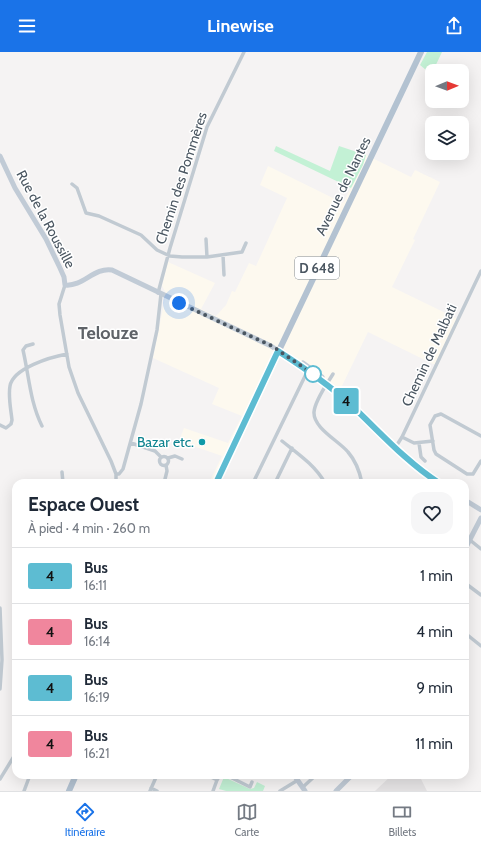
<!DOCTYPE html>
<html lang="fr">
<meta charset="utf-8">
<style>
body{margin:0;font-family:Cabin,sans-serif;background:#f6f6f7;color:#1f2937;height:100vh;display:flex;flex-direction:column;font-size:15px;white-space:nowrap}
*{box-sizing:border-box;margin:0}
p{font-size:13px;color:#747a83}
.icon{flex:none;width:22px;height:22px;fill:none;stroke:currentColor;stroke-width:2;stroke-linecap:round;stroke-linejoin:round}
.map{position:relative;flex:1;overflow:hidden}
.panel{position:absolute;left:12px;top:427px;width:457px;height:300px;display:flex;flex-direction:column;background:#fff;border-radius:12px;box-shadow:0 4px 16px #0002}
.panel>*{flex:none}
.badge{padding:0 8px;border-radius:3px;font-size:14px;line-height:26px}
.needle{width:26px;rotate:89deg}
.buttons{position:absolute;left:425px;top:12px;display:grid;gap:8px}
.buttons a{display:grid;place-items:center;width:44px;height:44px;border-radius:8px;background:#fff;box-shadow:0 4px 16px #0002;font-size:20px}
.you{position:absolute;width:20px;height:20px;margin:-10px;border:3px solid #fff;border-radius:50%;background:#1a73e8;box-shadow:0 0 0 6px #1a73e833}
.map>.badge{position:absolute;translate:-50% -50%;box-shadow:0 0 0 2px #fff}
.round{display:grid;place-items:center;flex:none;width:42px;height:42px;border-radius:12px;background:#f6f6f7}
.head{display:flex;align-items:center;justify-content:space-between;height:68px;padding:0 16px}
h1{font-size:19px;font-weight:700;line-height:30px}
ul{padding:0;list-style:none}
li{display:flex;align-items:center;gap:12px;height:56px;padding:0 16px;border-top:1px solid #e0e1e3}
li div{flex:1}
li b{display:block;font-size:15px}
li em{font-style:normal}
li .badge{min-width:44px;font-weight:700;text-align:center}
header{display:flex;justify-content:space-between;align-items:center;height:52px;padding:0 16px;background:#1a73e8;color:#fff;font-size:18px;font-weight:700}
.tab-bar{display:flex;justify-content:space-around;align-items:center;height:56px;border-top:1px solid #e0e1e3;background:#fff;font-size:11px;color:#747a83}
.tab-bar a{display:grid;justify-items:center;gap:2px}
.tab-bar .on{color:#1a73e8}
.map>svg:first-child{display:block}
.commercial{fill:#fdf9ef}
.education{fill:#e6e4e5}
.green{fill:#c3f1d5}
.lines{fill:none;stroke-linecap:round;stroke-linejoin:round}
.street{stroke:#c1cad2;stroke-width:3.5}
.secondary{stroke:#c1cbd6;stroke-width:5}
.primary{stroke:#b3c2d1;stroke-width:6}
.line-casing{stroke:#fff;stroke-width:9}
.line{stroke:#5dbcd2;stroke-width:6}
.walk{stroke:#4a5661;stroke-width:4;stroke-dasharray:0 7.2}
.stop-dot{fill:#fff;stroke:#5dbcd2;stroke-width:2}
.culture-dot{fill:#0f9aa8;stroke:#fff;stroke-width:1.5}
.labels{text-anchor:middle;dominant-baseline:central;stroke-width:3;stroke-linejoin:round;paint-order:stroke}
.shield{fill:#fff;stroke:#808990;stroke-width:1}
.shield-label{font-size:13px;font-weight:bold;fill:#4a5661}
.street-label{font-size:14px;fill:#4a5661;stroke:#fff}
.culture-label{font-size:14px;fill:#0d838f;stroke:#fff;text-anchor:end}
.district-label{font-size:18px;font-weight:bold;fill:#5f6368;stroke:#fff}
</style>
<header><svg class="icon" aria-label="menu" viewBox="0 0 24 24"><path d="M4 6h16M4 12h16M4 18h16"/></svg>Linewise<svg class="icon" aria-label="share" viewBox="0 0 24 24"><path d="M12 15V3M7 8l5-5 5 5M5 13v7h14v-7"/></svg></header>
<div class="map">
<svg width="481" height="739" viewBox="0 0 481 739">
<rect width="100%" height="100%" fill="#f5f3f3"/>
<!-- commercial -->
<path class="commercial" d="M366,103L411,125L415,118L440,130L413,187L415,188L392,235L460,268L438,312H433L368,280L340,338L284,297L220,431H209L222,404L179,389L184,376L228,391L242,364L212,352L219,336L153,306L166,241L162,234L168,210L215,231L201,257L216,264L226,253L232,239L235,240L249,211L256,214L287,146L260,133L268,114L343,151L363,113Z"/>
<!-- education -->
<path class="education" d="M392,723H419L427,739H375Z"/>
<!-- green -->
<path class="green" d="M427,0H442L433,19H432V23L420,13Z
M276,94L330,119L339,94L366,103L363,113L351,136L274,99Z
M224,725L250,737L254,736L257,730L265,734L263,739H226L219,737Z"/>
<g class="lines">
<!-- street -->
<path class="street" d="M72,132L77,136L86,161L99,164L141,183L157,198L170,204L182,205H207L242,200L246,191
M206,187L207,205
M223,203L224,223
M65,233L59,252L60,263L69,315L78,341L111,409L116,422V431
M158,241L170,196L207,75L244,0
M33,292L26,294L23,298C29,324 30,350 42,374
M333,322C327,332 315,348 314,360C313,376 339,389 348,400C355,408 360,421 362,431
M0,373L6,376L11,372L12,368C11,358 8,345 10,334C13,316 51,305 67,302
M481,384L441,362L435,364L430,373L434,398L436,402L467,422H473L481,409
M402,385L414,391L433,389
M282,389C297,401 315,413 325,431
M131,391L155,399L161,405
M419,391L421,405L425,409
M395,396L402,385L481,219
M159.5 409a4.5 4.5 0 1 1 9 0a4.5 4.5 0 1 1-9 0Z
M168,406L175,404L182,407
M62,420L63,431
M116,422H119L123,417L141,352L157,278L161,242
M164,431L167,419L166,413
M253,431L308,318
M275,431L292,396
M465,484L481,497
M465,531L481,543
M0,556L2,608L0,637
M465,581L481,594
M207,723L217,728
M226,723L250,735L252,730
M0,727L16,701
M303,735L316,723
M151,736L157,739
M24,739L30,723
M150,739L157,723
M213,739L217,728L220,723
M280,739L298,728"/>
<!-- secondary -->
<path class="secondary" d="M0,104L15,136L46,187L60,216L64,225L65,233C83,235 94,215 112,218L271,294L302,314L350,352L407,407L421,419L439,431
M303,311L322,325
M465,448L481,458
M465,497L481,466
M294,723L305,739
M336,739L352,723"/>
<!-- primary -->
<path class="primary" d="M216,431L421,0
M69,739L76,723"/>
</g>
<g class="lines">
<!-- line casing -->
<g class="line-casing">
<path id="line" d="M216,431L278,299C303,315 328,332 350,352C379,379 405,409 439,431"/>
</g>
<!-- line -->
<use href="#line" class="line"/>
<!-- walk -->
<path class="walk" d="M179,251L272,294L313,322"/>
</g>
<!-- markers -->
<circle class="stop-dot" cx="313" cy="322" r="8"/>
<circle class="culture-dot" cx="202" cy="390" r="4"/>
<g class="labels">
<!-- shield labels -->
<rect class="shield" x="295" y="205" width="44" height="22" rx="3"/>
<g class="shield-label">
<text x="317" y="216">D 648</text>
</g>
<!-- street labels -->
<g class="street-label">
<text transform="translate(181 126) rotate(-72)">Chemin des Pommères</text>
<text transform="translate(343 134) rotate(-64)">Avenue de Nantes</text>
<text transform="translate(46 167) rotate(62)">Rue de la Roussille</text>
<text transform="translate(429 303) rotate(-65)">Chemin de Malbati</text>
</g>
<!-- culture labels -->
<g class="culture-label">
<text x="194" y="390">Bazar etc.</text>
</g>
<!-- district labels -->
<g class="district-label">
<text x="108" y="281">Telouze</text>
</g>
</g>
</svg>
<div class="buttons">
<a><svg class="needle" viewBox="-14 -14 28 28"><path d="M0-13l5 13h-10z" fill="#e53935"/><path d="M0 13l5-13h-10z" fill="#747a83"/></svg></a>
<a><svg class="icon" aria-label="layers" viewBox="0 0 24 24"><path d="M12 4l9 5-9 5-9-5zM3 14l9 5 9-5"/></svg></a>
</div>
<div class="you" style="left:179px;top:251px"></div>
<b class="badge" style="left:346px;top:349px;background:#5dbcd2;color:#111">4</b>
<section class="panel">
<div class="head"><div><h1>Espace Ouest</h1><p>À pied · 4 min · 260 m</p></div><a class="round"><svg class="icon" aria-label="heart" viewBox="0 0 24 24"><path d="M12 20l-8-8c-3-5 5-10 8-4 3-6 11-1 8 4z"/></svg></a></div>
<ul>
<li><span class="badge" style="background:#5dbcd2;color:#111">4</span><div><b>Bus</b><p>16:11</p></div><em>1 min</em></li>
<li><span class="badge" style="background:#f0869d;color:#111">4</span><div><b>Bus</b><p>16:14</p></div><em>4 min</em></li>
<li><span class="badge" style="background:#5dbcd2;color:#111">4</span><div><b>Bus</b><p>16:19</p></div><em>9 min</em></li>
<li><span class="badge" style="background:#f0869d;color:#111">4</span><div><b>Bus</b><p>16:21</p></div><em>11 min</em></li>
</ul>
</section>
</div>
<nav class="tab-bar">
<a class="on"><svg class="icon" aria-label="directions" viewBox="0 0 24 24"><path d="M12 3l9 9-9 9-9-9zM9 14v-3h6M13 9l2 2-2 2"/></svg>Itinéraire</a>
<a><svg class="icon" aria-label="map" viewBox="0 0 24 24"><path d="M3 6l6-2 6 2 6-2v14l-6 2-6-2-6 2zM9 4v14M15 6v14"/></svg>Carte</a>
<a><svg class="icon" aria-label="tickets" viewBox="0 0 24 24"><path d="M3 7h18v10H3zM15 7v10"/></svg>Billets</a>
</nav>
